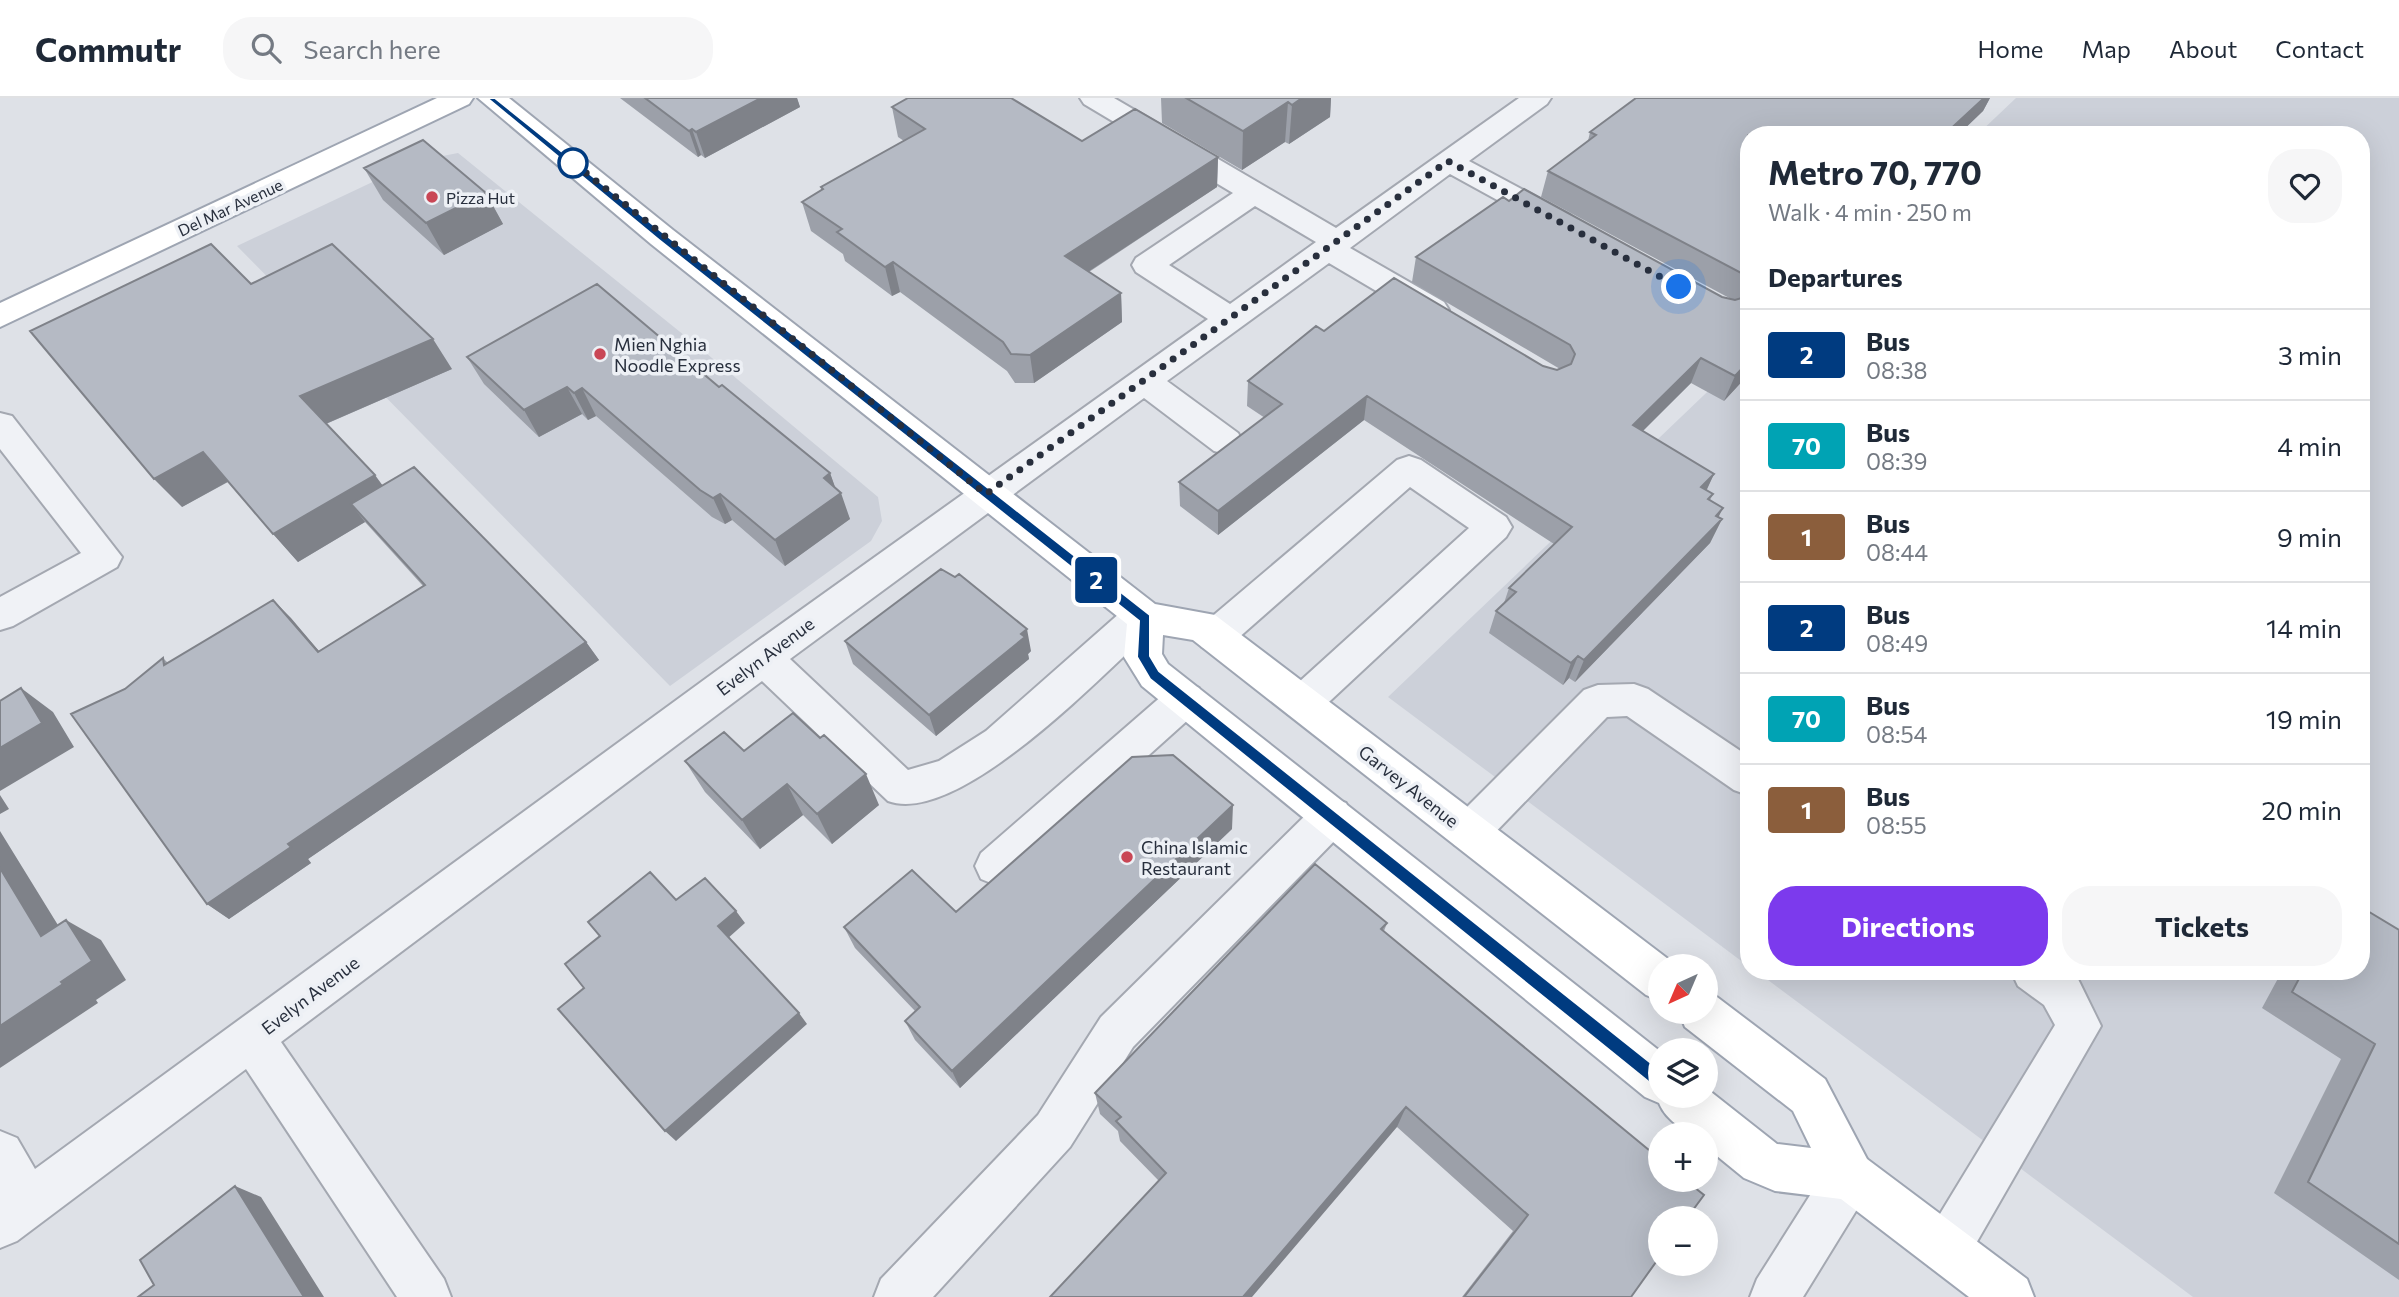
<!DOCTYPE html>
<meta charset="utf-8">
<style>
body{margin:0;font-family:Commissioner,sans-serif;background:#f6f6f7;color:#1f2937;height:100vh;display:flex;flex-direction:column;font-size:26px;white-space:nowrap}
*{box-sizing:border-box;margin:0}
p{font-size:23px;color:#747a83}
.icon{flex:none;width:38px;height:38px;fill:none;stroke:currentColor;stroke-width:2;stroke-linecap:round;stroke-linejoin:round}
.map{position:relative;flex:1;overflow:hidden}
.sheet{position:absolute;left:1740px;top:28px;width:630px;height:854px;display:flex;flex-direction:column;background:#fff;border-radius:28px;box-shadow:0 7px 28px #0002}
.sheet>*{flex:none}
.badge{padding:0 14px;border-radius:5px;font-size:24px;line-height:46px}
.needle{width:46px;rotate:224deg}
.buttons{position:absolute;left:1648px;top:856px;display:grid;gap:14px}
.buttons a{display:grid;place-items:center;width:70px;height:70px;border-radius:50%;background:#fff;box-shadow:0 7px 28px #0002;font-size:35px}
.you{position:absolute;width:35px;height:35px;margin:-18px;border:5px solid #fff;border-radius:50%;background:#1a73e8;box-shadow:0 0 0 10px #1a73e833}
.map>.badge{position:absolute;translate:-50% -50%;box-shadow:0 0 0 4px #fff}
h2{padding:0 28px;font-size:26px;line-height:63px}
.round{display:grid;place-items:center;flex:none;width:74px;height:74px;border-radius:28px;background:#f6f6f7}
.head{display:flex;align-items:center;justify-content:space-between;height:119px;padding:0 28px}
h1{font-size:33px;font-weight:700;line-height:52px}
.cta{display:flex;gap:14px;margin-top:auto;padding:14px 28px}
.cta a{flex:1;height:80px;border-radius:28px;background:#7c3aed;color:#fff;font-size:28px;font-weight:700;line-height:80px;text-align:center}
.cta a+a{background:#f6f6f7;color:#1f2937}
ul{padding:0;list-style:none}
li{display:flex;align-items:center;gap:21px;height:91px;padding:0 28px;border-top:2px solid #e0e1e3}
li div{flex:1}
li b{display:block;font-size:26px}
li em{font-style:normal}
li .badge{min-width:77px;font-weight:700;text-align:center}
header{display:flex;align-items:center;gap:42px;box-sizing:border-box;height:98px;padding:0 35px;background:#fff;border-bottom:2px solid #e0e1e3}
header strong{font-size:33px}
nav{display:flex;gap:38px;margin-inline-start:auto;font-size:24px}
.search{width:490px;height:63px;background:#f6f6f7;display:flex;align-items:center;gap:18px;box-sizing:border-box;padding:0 24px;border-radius:28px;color:#747a83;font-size:26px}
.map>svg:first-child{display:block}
.built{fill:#ccd0d9}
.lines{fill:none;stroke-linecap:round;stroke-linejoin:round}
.minor-casing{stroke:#a4a8b1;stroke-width:4}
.major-casing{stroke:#9ea5b2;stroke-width:4}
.minor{fill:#f0f2f6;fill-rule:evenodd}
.major{fill:#fff;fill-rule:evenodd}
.wall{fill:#9ca0a9}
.shaded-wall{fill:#7f8289}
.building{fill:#b5bac4;stroke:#7f8289;stroke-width:2}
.line{fill:#003b80;stroke:#fff;stroke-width:2}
.walk{stroke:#282f3d;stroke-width:7;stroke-dasharray:0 12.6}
.stop-dot{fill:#fff;stroke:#003b80;stroke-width:3.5}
.poi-dot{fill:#c94655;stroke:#edf0f5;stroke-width:2.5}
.labels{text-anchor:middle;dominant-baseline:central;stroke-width:7;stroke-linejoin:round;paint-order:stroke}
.far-poi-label{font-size:16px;fill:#282f3d;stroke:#edf0f5;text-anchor:start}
.far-street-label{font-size:16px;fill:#282f3d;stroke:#edf0f5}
.poi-label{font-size:18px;fill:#282f3d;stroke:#edf0f5;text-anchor:start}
.street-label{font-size:18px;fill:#282f3d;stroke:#edf0f5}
</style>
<header>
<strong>Commutr</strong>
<div class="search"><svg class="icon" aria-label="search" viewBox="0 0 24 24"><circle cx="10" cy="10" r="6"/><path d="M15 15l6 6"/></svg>Search here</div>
<nav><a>Home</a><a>Map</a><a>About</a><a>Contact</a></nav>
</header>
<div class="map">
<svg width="2399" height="1199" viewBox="0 0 2399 1199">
<rect width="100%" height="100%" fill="#dee1e7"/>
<!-- built -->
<path class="built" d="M2016,0H2399V1199H2193L1756,873H2361V37H1977Z
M458,55L700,250L878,399L882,423L871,443L670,588L237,148L417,63Z
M1748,255V868L1388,599Z"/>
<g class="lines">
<!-- minor casing -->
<g class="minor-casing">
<path id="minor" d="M1080,0H1114L1336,130L1519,0H1551L1547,6L1469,63L1570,117L1575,124L1570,131L1560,134L1550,131L1450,76L1350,150L1444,204L1449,212L1444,220L1433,223L1422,220L1329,165L1167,283L1238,335L1243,344L1238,353L1226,356L1214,353L1144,300L790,561L908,672L939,663L986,633L1129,507L1142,503L1155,507L1160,518L1155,529C1104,575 959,729 888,703L762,583L281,944L444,1181L451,1199H397L246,971L17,1143L0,1150V1033L17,1040L35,1071L749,549L1208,221L1136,174L1132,167L1136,160L1233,95L1084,6ZM1255,108L1316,144L1230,206L1169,167Z
M0,315L12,318L122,459L117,469L13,528L0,532V499L81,455L0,351Z
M1409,358L1421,362L1506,419L1512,429L1506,439L1316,616L1302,621L1288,616L1283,605L1288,594L1469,430L1410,389L1228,549L1215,553L1202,549L1196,538L1202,527L1397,362Z
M1185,585L1199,590L1204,601L1199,612L1011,781L996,787L981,781L975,768L981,755L1171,590Z
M1634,586L1648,591L1748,658V697L1734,692L1627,618L1607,619L1483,747L1469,752L1455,747L1448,734L1455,721L1584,592L1598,587Z
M1332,700L1346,705L1352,718L1346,731L1133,949L1070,1049L933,1199H874L881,1181L1038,1017L1101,919L1318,705Z
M2011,873H2070L2076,877L2101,928L1963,1168L1946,1175L1929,1168L1922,1151L1929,1134L2055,927L2044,907L2018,888Z
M1850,1054L1867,1061L1874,1078L1867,1095L1803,1199H1750L1757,1181L1833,1061Z"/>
</g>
<!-- major casing -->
<g class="major-casing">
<path id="major" d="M437,0H473L469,6L0,229V205Z
M478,0H509L673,132L1155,506L1215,517L1676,867L1661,868V903L1646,897L1193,542L1163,537L1162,556L1168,566L1661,954V998H1706V990L1777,1046L1811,1050L1793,1013L1685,929L1679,914H1706V895L1717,899L1825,981L1867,1061L2027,1181L2034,1199H1969L1841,1101L1775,1093L1744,1080L1706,1049V1036C1687,1036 1667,1024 1659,1005L1645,999L1142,588L1124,559L1127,526L651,146Z"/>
</g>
<!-- minor -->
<use href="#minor" class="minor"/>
<!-- major -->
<use href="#major" class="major"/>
</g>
<!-- wall -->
<path class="wall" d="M620,0H797L800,9L705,60L701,57L698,59Z
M1161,0H1331L1330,19L1289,46L1285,44L1242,72L1162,25Z
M1636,0H1990L1983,13L1958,37H1748V277L1724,303L1691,285L1642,333L1714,376L1706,392L1713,396L1710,402L1718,419L1722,421L1710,445L1575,584L1569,580L1563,587L1489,535L1496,513L1504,505L1509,490L1554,446L1364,322L1218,437L1180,408L1179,384L1265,320L1247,308L1248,283L1324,233L1543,268L1557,272L1560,271L1412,184L1416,159L1722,199L1733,202L1541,99L1548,73L1588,43L1590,34Z
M892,9L1082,43L1218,59L1217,89L1089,174L1121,195L1122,224L1034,285H1015L1007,273L900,194L892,198L845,163L843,156L811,133L802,104L822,92L821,89L904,43L898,39Z
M364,70L486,95L503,126L444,157L383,102Z
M251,186L452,271L326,326L383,388L586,544L599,562L308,761L311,765L229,821L207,806L125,591L163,560L168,565L273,502L319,553L423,488L365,424L298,464L228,384L182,409Z
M467,259L719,289L830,375L835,390L850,421L785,468L732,422L725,426L712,419L596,318L588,322L582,316L539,339L484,286Z
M845,543L1031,553L1028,556L1029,561L936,638L853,566Z
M744,653L879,707L832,746L803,717L760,751L705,694L685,663Z
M1232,731L960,990L915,942L905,923L915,913L855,850L844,829L956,814Z
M1387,825L1384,833L1631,1199H1462L1513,1133L1397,1029L1159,1083L1120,1043L1118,1033L1100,1016L1095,995Z
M2399,832V1182L2274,1095L2341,961L2262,910L2282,873H2361Z"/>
<!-- shaded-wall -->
<path class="shaded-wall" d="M761,0H797L800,9L705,60L696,34Z
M1302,0H1331L1330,19L1289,46L1292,7Z
M1980,0H1990L1983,13L1958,37H1944Z
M1288,4L1285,44L1242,72L1243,33Z
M692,31L701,57L698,59L689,33Z
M1218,59L1217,89L1068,187L1065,158Z
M486,95L503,126L444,157L426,125Z
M893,164L900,194L892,198L885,169Z
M1121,195L1122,224L1034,285L1030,257Z
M433,241L452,271L323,327L300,298Z
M1701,260L1691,285L1624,352L1633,327Z
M1748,264V277L1724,303L1735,278Z
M567,289L582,316L539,339L524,312Z
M582,290L596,318L588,322L574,295Z
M1367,298L1364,322L1218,437V413Z
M203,354L229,383L182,409L154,381Z
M830,375L838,397L841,395L850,421L785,468L775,442L824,380Z
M1714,376L1703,400L1701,389Z
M375,377L396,406H351L365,424L298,464L273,436Z
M720,396L732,422L725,426L713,400Z
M1723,410L1713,430L1722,421L1710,445L1575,584L1584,562Z
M273,502L291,520L335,572L318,554Z
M1027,531L1031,553L1028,556L1029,561L936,638L929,617Z
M586,544L599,562L308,761L311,765L229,821L207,806L288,746Z
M1578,558L1569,580L1563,587L1571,565Z
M21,590L53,614L74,649L0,693V650Z
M866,676L879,707L832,746L817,716Z
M787,686L803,717L760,751L742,722Z
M0,697L9,711L0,716Z
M1233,707L1232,731L960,990L952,973Z
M0,733L77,858L41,838L0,770Z
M736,813L745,825L727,841L718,828Z
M66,822L101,842L126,882L96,902L98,905L0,970V928L61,884Z
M799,915L807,926L676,1043L665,1033Z
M1406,1009L1397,1029L1252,1199H1243Z
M235,1088L261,1099L324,1199H304Z"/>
<!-- building -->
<path class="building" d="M645,0H761L696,34L692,31L689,33Z
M908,0H1011L1082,43L1135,11L1218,59L1065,158L1121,195L1030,257L1011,256L1003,244L893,164L885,169L837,134L842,131L802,104L823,91L821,89L925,31L892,9Z
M1186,0H1302L1292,7L1288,4L1243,33Z
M1636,0H1984L1944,37H1748V180L1747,178L1548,73L1596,37L1590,34Z
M423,42L486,95L426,125L364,70Z
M1524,91L1722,199L1735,202L1748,198V264L1735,278L1701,260L1633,327L1714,376L1701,389L1713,396L1708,401L1723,410L1716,418L1722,421L1584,562L1578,558L1571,565L1496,513L1516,494L1509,490L1572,429L1367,298L1218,413L1179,384L1282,306L1248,283L1316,228L1324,233L1394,180L1543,268L1557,272L1571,266L1575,256L1570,247L1416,159L1503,99L1509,103Z
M211,146L251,186L332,146L433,241L300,298L375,377L273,436L203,354L154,381L30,233Z
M597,186L719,289L722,287L830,375L824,380L841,395L775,442L720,396L713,400L700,392L582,290L574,295L567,289L524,312L467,259Z
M414,369L586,544L288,746L291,749L207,806L71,616L125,591L163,560L164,567L273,502L318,554L425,487L351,406Z
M941,471L955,479L959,476L1027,531L1021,536L1025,539L929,617L845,543Z
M21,590L42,625L0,650V603Z
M793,615L820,640L824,637L866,676L817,716L787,686L742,722L685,663L724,634L744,653Z
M1173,657L1233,707L952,973L905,923L920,909L844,829L912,772L956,814L1132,659Z
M1315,766L1387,825L1381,831L1661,1062V1082H1685L1704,1097L1687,1120H1661V1157L1631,1199H1464L1528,1117L1406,1009L1243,1199H1050L1166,1075L1116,1023L1121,1019L1095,995Z
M0,770L41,838L66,822L92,863L61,884L63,886L0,928Z
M650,774L676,802L705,780L736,813L718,828L799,915L665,1033L558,911L584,890L565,866L600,838L588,824Z
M2361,809L2399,832V1146L2308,1084L2375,946L2292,894L2303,873H2361Z
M235,1088L304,1199H138L154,1187L140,1162Z"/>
<!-- line -->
<path class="line" d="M487,0H495L666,137L1150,517V558L1159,573L1666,977L1669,983L1666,989L1661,991L1655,989L1150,581L1137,559L1139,523L659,142Z"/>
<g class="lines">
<!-- walk -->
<path class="walk" d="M573,65L565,58L986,396L1448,63L1679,189"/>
</g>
<!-- markers -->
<circle class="stop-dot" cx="573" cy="65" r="14"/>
<g class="poi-dot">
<circle cx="432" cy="99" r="7"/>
<circle cx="600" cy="256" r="7"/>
<circle cx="1127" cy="759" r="7"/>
</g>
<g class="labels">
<!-- far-poi labels -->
<g class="far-poi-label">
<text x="446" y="99">Pizza Hut</text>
</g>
<!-- far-street labels -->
<g class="far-street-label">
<text transform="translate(230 109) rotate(-25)">Del Mar Avenue</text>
</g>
<!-- poi labels -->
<g class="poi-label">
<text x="614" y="246">Mien Nghia<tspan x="614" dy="21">Noodle Express</tspan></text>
<text x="1141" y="749">China Islamic<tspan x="1141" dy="21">Restaurant</tspan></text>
</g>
<!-- street labels -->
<g class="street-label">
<text transform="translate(765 558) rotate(-37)">Evelyn Avenue</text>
<text transform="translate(1409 688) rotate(38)">Garvey Avenue</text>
<text transform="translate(310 897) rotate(-37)">Evelyn Avenue</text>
</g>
</g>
</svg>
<div class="buttons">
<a><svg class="needle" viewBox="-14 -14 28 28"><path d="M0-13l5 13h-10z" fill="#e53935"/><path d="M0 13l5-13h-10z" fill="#747a83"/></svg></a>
<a><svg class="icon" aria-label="layers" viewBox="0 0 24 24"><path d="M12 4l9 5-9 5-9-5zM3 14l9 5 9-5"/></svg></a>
<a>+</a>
<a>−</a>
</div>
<div class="you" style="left:1679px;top:189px"></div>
<b class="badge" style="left:1096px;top:482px;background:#003b80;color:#fff">2</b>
<section class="sheet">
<div class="head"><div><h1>Metro 70, 770</h1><p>Walk · 4 min · 250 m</p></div><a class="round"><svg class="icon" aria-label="heart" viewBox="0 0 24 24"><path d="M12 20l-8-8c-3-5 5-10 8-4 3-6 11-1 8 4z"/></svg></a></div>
<h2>Departures</h2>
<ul>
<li><span class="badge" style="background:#003b80;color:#fff">2</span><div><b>Bus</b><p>08:38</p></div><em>3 min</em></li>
<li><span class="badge" style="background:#00a3b4;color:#fff">70</span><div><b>Bus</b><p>08:39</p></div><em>4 min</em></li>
<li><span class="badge" style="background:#8b5e3c;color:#fff">1</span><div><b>Bus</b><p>08:44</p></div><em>9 min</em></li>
<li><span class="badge" style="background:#003b80;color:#fff">2</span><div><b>Bus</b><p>08:49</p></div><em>14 min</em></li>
<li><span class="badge" style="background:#00a3b4;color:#fff">70</span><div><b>Bus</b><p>08:54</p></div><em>19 min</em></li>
<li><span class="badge" style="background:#8b5e3c;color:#fff">1</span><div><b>Bus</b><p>08:55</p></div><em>20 min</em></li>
</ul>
<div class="cta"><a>Directions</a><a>Tickets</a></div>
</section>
</div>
